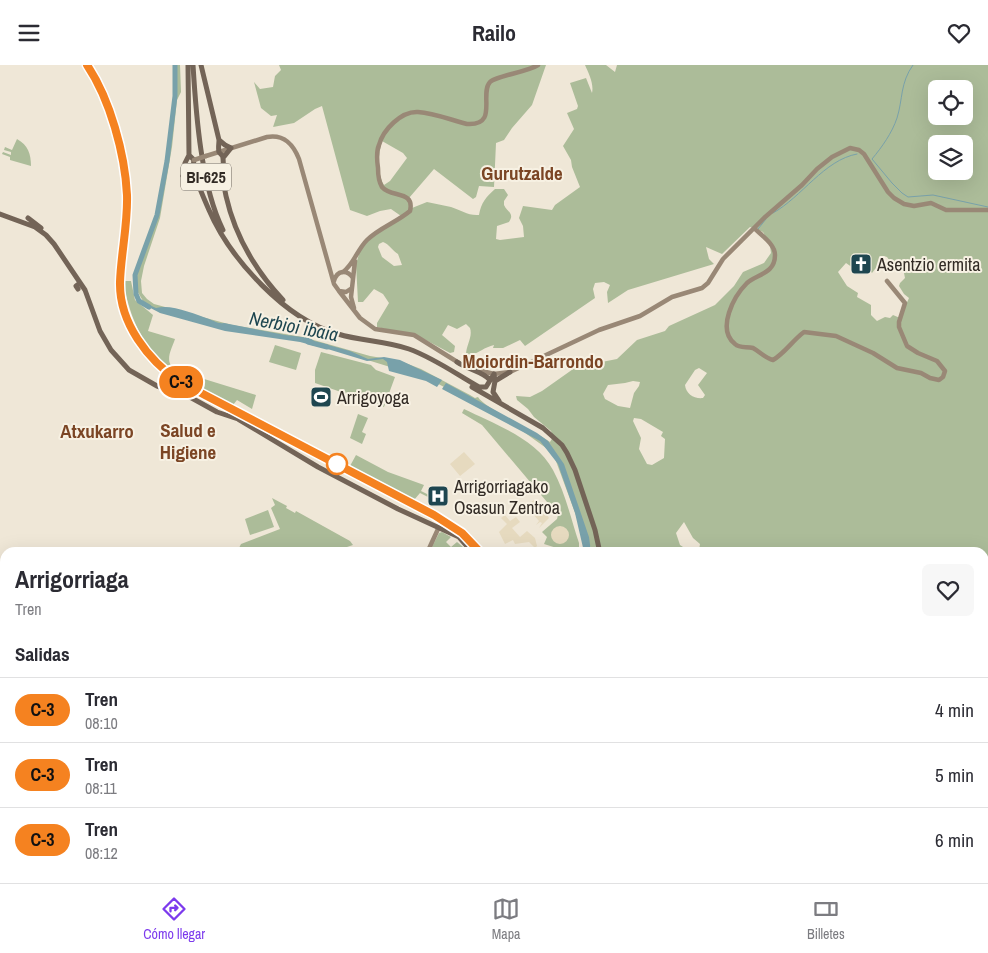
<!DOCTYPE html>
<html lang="es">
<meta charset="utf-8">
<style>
body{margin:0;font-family:"Archivo Narrow",sans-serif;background:#f7f7f7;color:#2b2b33;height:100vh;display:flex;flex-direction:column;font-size:19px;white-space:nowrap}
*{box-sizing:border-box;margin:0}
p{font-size:16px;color:#7c7c81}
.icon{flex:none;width:28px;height:28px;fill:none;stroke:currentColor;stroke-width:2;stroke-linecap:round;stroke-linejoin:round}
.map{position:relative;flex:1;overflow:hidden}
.sheet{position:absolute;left:0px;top:482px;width:989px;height:336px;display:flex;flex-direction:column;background:#fff;border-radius:15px 15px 0 0;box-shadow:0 5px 20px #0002}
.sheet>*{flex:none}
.badge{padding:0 10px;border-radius:16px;font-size:18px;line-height:32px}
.buttons{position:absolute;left:928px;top:15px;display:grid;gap:10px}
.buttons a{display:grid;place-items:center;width:45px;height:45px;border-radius:8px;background:#fff;box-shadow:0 5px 20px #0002;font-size:25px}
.map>.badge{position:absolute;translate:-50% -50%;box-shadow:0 0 0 2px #fff}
h2{padding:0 15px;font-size:19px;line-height:45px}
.round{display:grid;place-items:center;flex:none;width:52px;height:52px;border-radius:8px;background:#f7f7f7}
.headline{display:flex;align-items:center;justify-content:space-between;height:85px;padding:0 15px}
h1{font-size:24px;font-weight:700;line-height:38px}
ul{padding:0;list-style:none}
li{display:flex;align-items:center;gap:15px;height:65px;padding:0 15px;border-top:1px solid #e1e1e2}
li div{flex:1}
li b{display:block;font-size:19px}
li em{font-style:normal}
li .badge{min-width:55px;font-weight:700;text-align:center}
header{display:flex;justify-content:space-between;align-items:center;height:65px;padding:0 15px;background:#fff;font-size:22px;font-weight:700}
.tabs{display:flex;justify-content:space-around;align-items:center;height:70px;border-top:1px solid #e1e1e2;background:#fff;font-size:14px;color:#7c7c81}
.tabs a{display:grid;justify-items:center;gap:2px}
.tabs .selected{color:#7c3aed}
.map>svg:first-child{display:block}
.green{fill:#acbc99;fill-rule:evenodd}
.plaza{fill:#e6dabf}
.water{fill:#78a1aa}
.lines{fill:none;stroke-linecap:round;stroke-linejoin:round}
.stream{stroke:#78a1aa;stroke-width:1}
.river{stroke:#78a1aa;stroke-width:5}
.secondary{stroke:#998876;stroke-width:4.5}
.primary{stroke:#736457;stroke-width:5}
.highway{stroke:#52463d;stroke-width:6}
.rail-casing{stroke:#322b25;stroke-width:3}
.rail{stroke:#f7f1e3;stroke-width:1;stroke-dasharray:4;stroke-linecap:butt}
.secondary-bridge{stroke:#998876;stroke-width:4.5}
.line-casing{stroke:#fff;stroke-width:11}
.line{stroke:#f58220;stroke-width:8}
.stop-dot{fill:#fff;stroke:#f58220;stroke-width:2.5}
.labels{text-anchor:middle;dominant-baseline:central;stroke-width:4;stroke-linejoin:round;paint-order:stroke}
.shield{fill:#f7f1e3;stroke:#6d665e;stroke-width:1}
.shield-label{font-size:16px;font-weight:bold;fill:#322b25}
.poi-label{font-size:18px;fill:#322b25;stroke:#f7f1e3;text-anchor:start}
.neighbourhood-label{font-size:19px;font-weight:bold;fill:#7b4524;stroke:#f7f1e3}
.water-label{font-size:19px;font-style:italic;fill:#1e4650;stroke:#f7f1e3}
</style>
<header><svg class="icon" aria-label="menu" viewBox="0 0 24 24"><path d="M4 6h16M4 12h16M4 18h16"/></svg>Railo<svg class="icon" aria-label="heart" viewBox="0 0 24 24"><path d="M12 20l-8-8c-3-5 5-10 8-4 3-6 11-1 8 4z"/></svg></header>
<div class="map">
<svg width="988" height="818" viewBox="0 0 988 818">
<rect width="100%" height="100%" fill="#efe7d7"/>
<!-- green -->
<path class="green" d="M174,0H180L181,27L177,35L172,82L160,153L144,201L141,216L142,228L147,234L154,239L232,260L303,272L370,291L400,296L421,304L470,330L475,333L478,332C484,343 535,366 550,377L553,372L551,366L534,352L528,344L517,335L516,331L530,332L542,326L576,302L617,294L637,275L665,266L669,261L715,240L734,221L743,207L764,198L771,188L770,181L763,167L750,162L722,189L706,182L709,194L714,199L628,225L608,238L607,227L610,220L604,217L595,218L593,224L595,233L525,281L520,275L503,283H493L494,280C485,282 478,288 470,291L466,290C466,280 473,272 470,263L466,259L457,264L448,260L442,270L455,281L454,287L450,288L422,273L377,262V258L389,238L383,229L374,224L363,237H358L356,199L360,186L371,172L401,151L391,144L380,146L367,151L350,145L322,41L315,44L294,58L273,62L277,50L271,51L261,43L254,17L260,24L273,22L275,11L281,5L279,0H546L532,40L512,63L504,75L496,78L494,122L479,121L476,132L473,134L434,104L409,133L412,143L427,137C435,139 443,140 451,142C461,145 468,151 479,150C481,138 486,132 495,124H504L508,130L504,136V140C507,147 515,148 509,157L497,161L496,174L500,175L524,172L523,161L519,153L523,141L552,145L555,140L580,122L572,102L571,95L563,81L574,64L567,48L577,44L578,41L570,18L586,13L592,28C594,19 589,9 585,0H606L615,7L617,0H988V818H918L912,814H984V488L593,487L581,464L553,388L510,357L429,314L306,276L236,265L156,245L143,236L136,224L137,209L153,163L166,96L175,17ZM936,24H964V51H936ZM382,76L403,88L407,93L390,116L384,120C377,109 378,89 382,76ZM936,79H964V106H936ZM383,177C389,179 393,186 398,189L402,200L394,201L382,192L378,182L379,179ZM884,191L887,192L895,203L900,204L904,208L905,213L900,218L899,221L904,229L909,233L900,253L893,250L890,253L885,252L877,256L871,250V240L857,232L858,228L847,221L838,207L846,198L856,205L864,197L872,208L875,204L881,201V192ZM699,303L707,308L698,320L705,330L703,333C694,334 686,329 685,320L695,305ZM633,316L640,317L639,321L634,328L630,343L618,341L605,334L603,329L608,320L625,318ZM634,353L641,354L663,367L661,371L665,374L664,393L652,400L647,399L639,384L641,373L633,356ZM684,457L693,473L700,479L699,485L686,484L680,480L676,468Z
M17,74C28,80 31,89 31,101L10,95V92L2,89L3,87L11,90V87L4,85L5,82L12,85Z
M123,216H131L135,235L153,250L148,266L175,274C171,286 164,296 175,305L256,330L252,344L237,335L233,340L239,345C174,309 138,296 123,216Z
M275,280L301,288L296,305L269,297Z
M321,287L371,300L376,305L395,312L384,342L315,318V305Z
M464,344C494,359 536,373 553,405C565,427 571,454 579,478V487H563V485L544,479L547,472L542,467L557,454L558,450L482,360L462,348Z
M358,349L368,353L362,367L366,369L362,379L350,373Z
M356,390L388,407L424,420L421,426L429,430L428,432L420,428L414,435H409L360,409L361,407L350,401Z
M272,433L287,441L286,443L295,448L296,446L350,476L353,480L341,484V487H311L304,485L302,488L240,487L239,483L241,479L280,464L271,443L275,440Z
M268,445L274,462L250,470L245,454Z
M442,467L451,472L446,477L451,482L457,477L469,487L429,488L439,468Z
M0,563H5V617H0Z
M5,650V814H149L145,818H0V653Z
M220,814H296L300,818H224Z"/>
<!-- plaza -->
<path class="plaza" d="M464,387L475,399L460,411L450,399Z
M534,435L544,447L548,444L550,447L547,450L549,453L539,463L542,458L540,457L536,460L539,456L526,441Z
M505,450L510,456L516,452L520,457L512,463L520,472L527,466L535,473L537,481L535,483L529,477L515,479L513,475L505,479L499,467L507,459L501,453Z
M551 470a9 9 0 1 1 18 0a9 9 0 1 1-18 0Z"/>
<!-- water -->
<path class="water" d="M145,238L156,243C172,239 194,249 209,254C215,256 217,259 224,258L285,270L310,273L314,276L315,281L300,277L225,266L160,248L143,239Z
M321,278L350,286L368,294L384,292L400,295L442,315L437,322L426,316L389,306L387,297L383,294L367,296L321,282Z
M446,318L537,368L548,376L564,399L589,472L591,487H584L575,448L558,399L540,376L442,324Z"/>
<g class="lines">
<!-- stream -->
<path class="stream" d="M913,0C900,18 903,34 897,53C892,68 882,82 872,94L892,118L902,128L908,132L933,130L988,142
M773,148C802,132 824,95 857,89
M758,164L766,154
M0,768L5,764"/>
<!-- river -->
<path class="river" d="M149,242L139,236L136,229L135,210L157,150L167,96L175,31V0
M308,277L327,282"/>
<!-- secondary -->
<path class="secondary" d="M206,91L267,72C284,69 293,79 299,94L334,219L339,226L346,227L352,223L355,196
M754,163C761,170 775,179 775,190C775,209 757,209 747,218C734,231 716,264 735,279C740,284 747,281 753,283C760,287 765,293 773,295C785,288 792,276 804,267L836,271L873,288L897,303L921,308L930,313L939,315L943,312L945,306L937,296L918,288L907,281L899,262V257L905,238L887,216
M343,207C354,199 357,185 367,175C379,163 397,157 410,146C415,125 391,133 382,122C379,117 378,109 378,103C377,96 376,87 379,80C383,65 401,46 418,47C434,48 451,55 467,59C499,61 479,29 490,17C496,11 527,7 538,0
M334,216C337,205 347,204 353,213
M352,223L351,232L354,243
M339,226L360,253L375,264L414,270L459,298
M478,305L494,309L510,307L599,265L640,251L672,232L702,223L708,218L723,194L764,153L802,120L817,104L832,92L850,83L859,85L864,89L888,127L894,133L904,139L914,141L931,138L946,145H988
M200,488H217
M427,488L438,464
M0,561H5"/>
<!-- primary -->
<path class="primary" d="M193,0C196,49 201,121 223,165
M201,0L219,75C219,78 218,84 219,87C220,89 223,90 223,93C224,106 223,119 226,131C235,171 255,205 283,235
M219,75L225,80L231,83L223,93
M189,90L194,95C191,107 204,133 209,145C230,194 286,255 338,269C361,276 386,276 409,284C434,293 456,309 479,322H486L494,309
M185,98L189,90L188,0
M183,111L189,106L196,109
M0,149L35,162L46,170L54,179L85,225L100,266L111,285L129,305L157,321L188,331L217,347L238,354L318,402L398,444L459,472L473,488
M28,153L41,163
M78,224L76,221L80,218
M457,297C467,304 484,307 490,315
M494,309L495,316L493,327L499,336
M495,316L510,307
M472,322L543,363L562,380L567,388L575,405L595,465L600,488
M493,814L495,818"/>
<!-- highway -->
<path class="highway" d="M0,530L5,529
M0,537L5,536
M572,814L583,818
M645,814L647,818
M651,814L653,818
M662,814L663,818"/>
<!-- rail casing -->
<g class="rail-casing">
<path id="rail" d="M85,0C108,35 123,88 125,130C126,160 119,189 118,218C118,260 146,296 179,318L433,451L455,465L478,488
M474,814L476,818"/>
</g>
<!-- rail -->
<use href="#rail" class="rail"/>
<!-- secondary-bridge -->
<path class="secondary-bridge" d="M194,95L206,91"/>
</g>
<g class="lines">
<!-- line casing -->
<g class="line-casing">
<path id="line" d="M87,0C110,34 125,89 127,130C128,159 121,188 120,217C119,258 148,295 180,317L434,450L462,468L481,488"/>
</g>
<!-- line -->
<use href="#line" class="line"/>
</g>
<!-- icons -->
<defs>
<g id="church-square" transform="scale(1.125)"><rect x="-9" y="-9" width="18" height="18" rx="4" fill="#1e4650" stroke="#f7f1e3"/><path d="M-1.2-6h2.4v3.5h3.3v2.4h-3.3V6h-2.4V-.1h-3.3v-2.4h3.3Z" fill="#fff"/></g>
<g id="stadium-square" transform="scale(1.125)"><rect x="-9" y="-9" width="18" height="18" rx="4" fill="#1e4650" stroke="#f7f1e3"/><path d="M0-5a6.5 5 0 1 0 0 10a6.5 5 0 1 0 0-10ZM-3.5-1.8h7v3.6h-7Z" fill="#fff"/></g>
<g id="hospital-square" transform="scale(1.125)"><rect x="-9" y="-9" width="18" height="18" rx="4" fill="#1e4650" stroke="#f7f1e3"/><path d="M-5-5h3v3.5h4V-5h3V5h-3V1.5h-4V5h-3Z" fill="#fff"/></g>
</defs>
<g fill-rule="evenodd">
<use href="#church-square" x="861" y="199"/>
<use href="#stadium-square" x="321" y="332"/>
<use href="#hospital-square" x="438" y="431"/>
</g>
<!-- markers -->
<circle class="stop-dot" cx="337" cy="399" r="10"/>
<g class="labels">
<!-- shield labels -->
<rect class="shield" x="181" y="98.5" width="50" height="27" rx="4"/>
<g class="shield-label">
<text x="206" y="112">BI-625</text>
</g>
<!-- poi labels -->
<g class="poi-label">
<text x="877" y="199">Asentzio ermita</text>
<text x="337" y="332">Arrigoyoga</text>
<text x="454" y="421">Arrigorriagako<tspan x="454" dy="21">Osasun Zentroa</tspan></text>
</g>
<!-- neighbourhood labels -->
<g class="neighbourhood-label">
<text x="522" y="108">Gurutzalde</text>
<text x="533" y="296">Moiordin-Barrondo</text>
<text x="188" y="365">Salud e<tspan x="188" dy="22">Higiene</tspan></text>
<text x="97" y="366">Atxukarro</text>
</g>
<!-- water labels -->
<g class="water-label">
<text transform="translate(294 261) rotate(11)">Nerbioi ibaia</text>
</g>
</g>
</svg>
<div class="buttons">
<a><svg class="icon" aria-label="locate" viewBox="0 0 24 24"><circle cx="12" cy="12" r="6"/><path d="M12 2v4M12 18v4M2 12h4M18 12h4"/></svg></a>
<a><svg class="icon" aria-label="layers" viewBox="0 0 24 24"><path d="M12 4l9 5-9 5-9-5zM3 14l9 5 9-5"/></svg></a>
</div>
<b class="badge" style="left:181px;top:317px;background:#f58220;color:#111">C-3</b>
<section class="sheet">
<div class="headline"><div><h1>Arrigorriaga</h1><p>Tren</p></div><a class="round"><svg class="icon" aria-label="heart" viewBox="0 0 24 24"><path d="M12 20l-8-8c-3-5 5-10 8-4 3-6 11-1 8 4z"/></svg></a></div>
<h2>Salidas</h2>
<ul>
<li><span class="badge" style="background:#f58220;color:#111">C-3</span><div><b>Tren</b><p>08:10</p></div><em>4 min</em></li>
<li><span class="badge" style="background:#f58220;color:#111">C-3</span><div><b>Tren</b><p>08:11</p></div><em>5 min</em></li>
<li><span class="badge" style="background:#f58220;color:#111">C-3</span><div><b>Tren</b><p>08:12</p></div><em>6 min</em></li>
</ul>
</section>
</div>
<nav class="tabs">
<a class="selected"><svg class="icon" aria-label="directions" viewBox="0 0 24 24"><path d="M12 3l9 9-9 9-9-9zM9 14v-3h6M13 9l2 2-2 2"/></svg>Cómo llegar</a>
<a><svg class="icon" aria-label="map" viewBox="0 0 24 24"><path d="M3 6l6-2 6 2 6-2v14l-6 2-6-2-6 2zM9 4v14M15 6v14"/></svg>Mapa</a>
<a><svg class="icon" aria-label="tickets" viewBox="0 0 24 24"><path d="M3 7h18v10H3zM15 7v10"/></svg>Billetes</a>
</nav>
